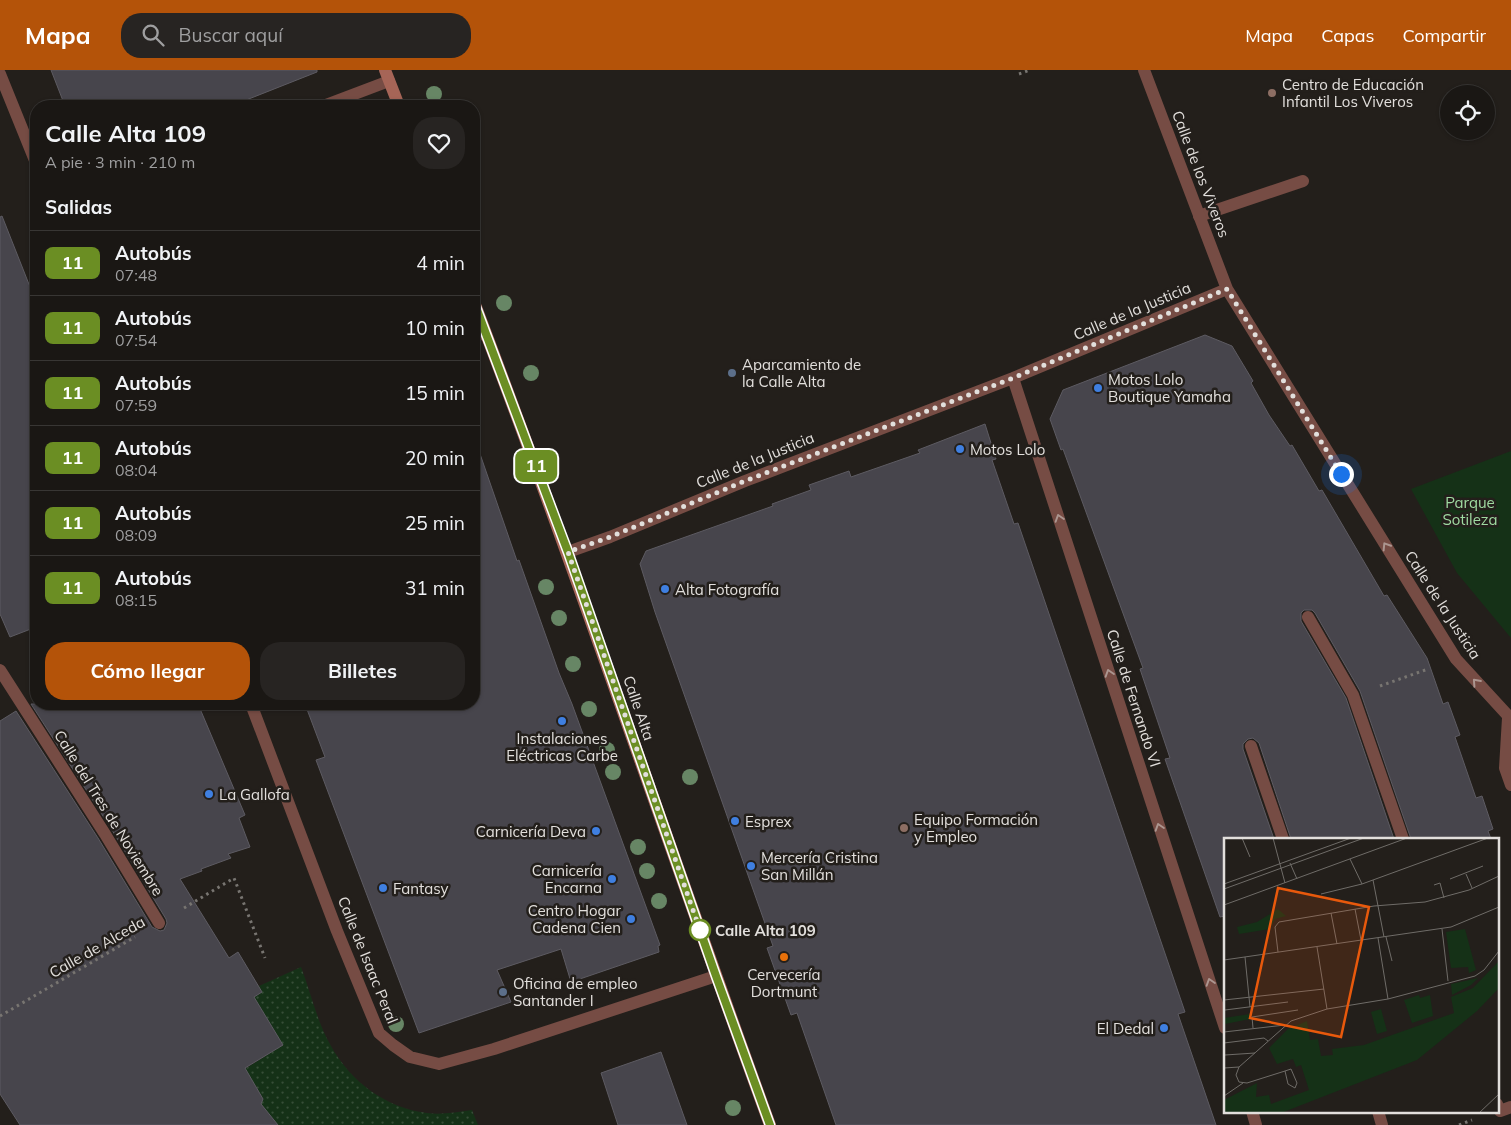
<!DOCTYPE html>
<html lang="es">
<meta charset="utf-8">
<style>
body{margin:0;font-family:Mulish,sans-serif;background:#272422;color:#f1f3f6;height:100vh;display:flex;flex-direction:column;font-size:19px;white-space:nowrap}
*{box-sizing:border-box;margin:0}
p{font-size:16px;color:#9f9fa0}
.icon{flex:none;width:28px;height:28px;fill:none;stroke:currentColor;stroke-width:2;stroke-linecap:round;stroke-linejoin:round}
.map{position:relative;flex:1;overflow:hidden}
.panel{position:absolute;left:30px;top:30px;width:450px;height:610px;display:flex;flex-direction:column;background:#1a1714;border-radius:20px;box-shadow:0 1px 4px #0004,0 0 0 1px #383634}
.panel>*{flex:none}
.badge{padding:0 10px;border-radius:8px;font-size:18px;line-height:32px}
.tools{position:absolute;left:1440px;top:15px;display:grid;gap:10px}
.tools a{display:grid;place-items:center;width:55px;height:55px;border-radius:50%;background:#1a1714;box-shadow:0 1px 4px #0004,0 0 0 1px #383634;font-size:25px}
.you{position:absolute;width:25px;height:25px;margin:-12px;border:4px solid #fff;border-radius:50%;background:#1a73e8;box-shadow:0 0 0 8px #1a73e833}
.map>.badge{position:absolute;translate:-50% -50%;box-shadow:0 0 0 2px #fff}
h2{padding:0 15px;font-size:19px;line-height:45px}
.round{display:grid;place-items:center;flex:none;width:52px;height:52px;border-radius:20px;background:#272422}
.overview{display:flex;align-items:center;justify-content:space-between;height:85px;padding:0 15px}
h1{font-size:24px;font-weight:700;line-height:38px}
.action{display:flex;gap:10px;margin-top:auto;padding:10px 15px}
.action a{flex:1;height:58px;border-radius:20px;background:#b45309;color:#fff;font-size:20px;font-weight:700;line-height:58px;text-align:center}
.action a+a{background:#272422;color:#f1f3f6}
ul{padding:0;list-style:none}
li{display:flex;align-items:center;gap:15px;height:65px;padding:0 15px;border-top:1px solid #383634}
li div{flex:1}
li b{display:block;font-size:19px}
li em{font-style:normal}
li .badge{min-width:55px;font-weight:700;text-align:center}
header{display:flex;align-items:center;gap:30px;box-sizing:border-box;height:70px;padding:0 25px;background:#b45309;color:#fff}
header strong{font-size:24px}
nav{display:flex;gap:28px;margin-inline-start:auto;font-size:18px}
.search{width:350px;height:45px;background:#272422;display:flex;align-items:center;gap:12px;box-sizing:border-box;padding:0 18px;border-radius:20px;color:#9f9fa0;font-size:19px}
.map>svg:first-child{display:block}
.grass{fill:url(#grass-dots)}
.green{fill:#153117}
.building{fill:#47454c;stroke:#5d5b62}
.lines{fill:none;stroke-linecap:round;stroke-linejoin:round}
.path{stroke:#787571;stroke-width:3;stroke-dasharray:2.5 4;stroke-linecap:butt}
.lane{stroke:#764c44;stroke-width:12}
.street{stroke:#764c44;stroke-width:12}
.secondary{stroke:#a66557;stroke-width:12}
.tree{fill:#678665}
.oneway{stroke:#ac9690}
.line-casing{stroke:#fff;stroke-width:11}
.line{stroke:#6b8e23;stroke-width:8}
.walk{stroke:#e2dfdc;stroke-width:5;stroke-dasharray:0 9}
.education-dot{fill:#8d6e63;stroke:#231f1b;stroke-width:2}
.service-dot{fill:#5c6f8a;stroke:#231f1b;stroke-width:2}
.shop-dot{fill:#3f7fe0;stroke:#231f1b;stroke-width:2}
.stop-dot{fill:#fff;stroke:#6b8e23;stroke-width:2.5}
.food-dot{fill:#e8710a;stroke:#231f1b;stroke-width:2}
.labels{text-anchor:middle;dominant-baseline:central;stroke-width:5;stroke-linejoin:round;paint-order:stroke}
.poi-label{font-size:15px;fill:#e2dfdc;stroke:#231f1b;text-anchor:start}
.street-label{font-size:15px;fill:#e2dfdc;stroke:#231f1b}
.park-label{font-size:15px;fill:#9fdaa1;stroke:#231f1b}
.stop-label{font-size:15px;font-weight:bold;fill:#e2dfdc;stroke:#231f1b;text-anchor:start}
.inset-road{fill:none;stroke:#6f6c68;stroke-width:1}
.view{fill:#e8590c;fill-opacity:0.15;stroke:#e8590c;stroke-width:2.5}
.inset-edge{fill:none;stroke:#e2dfdc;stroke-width:2.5}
</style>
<header>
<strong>Mapa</strong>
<div class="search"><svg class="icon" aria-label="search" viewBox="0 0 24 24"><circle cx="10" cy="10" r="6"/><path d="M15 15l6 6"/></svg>Buscar aquí</div>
<nav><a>Mapa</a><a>Capas</a><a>Compartir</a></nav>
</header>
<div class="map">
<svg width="1511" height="1055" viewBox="0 0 1511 1055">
<defs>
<pattern id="grass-dots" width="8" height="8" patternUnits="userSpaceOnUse" patternTransform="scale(1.25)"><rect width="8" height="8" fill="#153117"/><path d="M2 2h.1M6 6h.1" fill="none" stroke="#374e38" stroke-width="1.8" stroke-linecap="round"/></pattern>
</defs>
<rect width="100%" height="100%" fill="#231f1b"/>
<!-- grass -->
<path class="grass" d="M301,897C311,923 317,952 331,976C351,1012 386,1038 427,1043C442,1045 457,1042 472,1040L478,1055H277L261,1034L263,1029L256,1016L235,1005L283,975L254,927L262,922L259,916Z"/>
<!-- green -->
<path class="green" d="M1511,381V568L1457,503L1411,419Z"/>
<!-- building -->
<path class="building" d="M51,0H317V2L231,36H65Z
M2,146L36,232L30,235L36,251V557L10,567L0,544V147Z
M1205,265L1232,276L1253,311L1251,313L1269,345L1290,376L1292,375L1319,421L1322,420L1384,526L1387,525L1427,588L1443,634L1448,632L1460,665L1455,667L1476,728L1482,726L1493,759L1488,761L1491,769H1411L1360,621L1315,543L1312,540H1304L1301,543V551L1346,628L1394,769H1291L1259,673L1253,668L1248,669L1243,674V679L1274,769H1225V846L1220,847L1165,689L1170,688L1140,599L1143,598L1063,379L1061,380L1050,349L1063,320Z
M985,354L996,389L992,390L1014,454L1018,453L1185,942L1178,944L1216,1055H836L797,943L791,945L767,878L773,876L655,542L640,494L646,481L773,436L772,434L811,420L809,415L849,401L851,407L920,383L918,380Z
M479,381L517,491L519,490L559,603L572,634L660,875L658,876L659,882L571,912L561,879L497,900L511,932L419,963L316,690L325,687L305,634H474V382Z
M31,634H198L245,745L239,748L250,777L228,784L231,788L201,799L202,801L180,809L229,888L238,882L262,922L254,927L283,975L245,998L263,1029L261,1034L278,1055H20L0,1024V651L16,641L98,768L152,857L160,861L164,860L167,853L166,849L112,760Z
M661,982L687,1055H618L601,1003Z"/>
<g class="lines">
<!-- path -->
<path class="path" d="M1019,4L1030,0
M1380,616L1428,599
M184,838L234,808L265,888
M0,946L135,867
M1459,1055L1472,1050"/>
<!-- lane -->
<path class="lane" d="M1199,146L1303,111"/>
<!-- street -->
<path class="street" d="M1144,0L1227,219L1456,589L1511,649
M0,4L36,93
M323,36L389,11
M474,267L485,262
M1013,308L1225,958
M568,482L610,467L745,411L1013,308L1227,219
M1308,547L1353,625L1403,769
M0,600L105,764L159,853
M251,634L337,861L379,963L393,975L410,987L439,994L494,979L716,906
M1508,648L1505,698L1511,715
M1251,676L1283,769
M1497,1034L1500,1041L1511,1037
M1252,1041L1256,1055
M1378,1041L1382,1055"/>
<!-- secondary -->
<path class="secondary" d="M385,0L399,36
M474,232C578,505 670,781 770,1055"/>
</g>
<!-- trees -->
<g class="tree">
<circle cx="434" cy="24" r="8"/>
<circle cx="504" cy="233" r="8"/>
<circle cx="531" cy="303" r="8"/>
<circle cx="546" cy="517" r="8"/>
<circle cx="559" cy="548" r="8"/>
<circle cx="573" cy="594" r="8"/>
<circle cx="589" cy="639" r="8"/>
<circle cx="607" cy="680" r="8"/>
<circle cx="613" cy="702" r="8"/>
<circle cx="690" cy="707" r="8"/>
<circle cx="638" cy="777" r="8"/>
<circle cx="647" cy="801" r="8"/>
<circle cx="659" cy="831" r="8"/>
<circle cx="396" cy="954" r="8"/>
<circle cx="733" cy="1038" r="8"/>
</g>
<!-- one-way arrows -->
<defs><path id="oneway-chevron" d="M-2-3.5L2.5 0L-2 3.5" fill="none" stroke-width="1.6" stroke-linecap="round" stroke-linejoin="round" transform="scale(1.25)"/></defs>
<g class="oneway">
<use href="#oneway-chevron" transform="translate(1059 448) rotate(-108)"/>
<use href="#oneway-chevron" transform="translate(1386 476) rotate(-122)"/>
<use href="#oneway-chevron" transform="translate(1109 603) rotate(-108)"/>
<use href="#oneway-chevron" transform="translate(1476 612) rotate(-132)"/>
<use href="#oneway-chevron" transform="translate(1159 757) rotate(-108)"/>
<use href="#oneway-chevron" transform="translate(1210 912) rotate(-108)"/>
</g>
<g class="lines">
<!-- line casing -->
<g class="line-casing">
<path id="line" d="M474,232L568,482L716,906L770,1055"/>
</g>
<!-- line -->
<use href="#line" class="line"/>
<!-- walk -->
<path class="walk" d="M700,860L701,863L568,482L610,467L745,411L1013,308L1227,219L1341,404"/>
</g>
<!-- markers -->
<g class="education-dot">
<circle cx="1272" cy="23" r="5"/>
<circle cx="904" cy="758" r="5"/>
</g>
<g class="service-dot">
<circle cx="732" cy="303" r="5"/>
<circle cx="503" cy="922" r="5"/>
</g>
<g class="shop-dot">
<circle cx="1098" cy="318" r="5"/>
<circle cx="960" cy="379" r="5"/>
<circle cx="665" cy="519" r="5"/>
<circle cx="562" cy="651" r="5"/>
<circle cx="209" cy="724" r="5"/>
<circle cx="735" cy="751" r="5"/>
<circle cx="596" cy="761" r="5"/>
<circle cx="751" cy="796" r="5"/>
<circle cx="612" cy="809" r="5"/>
<circle cx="383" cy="818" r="5"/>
<circle cx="631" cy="849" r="5"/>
<circle cx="1164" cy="958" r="5"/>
</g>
<circle class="stop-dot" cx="700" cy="860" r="10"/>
<circle class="food-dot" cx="784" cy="887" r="5"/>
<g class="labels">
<!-- poi labels -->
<g class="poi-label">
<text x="1282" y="14">Centro de Educación<tspan x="1282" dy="17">Infantil Los Viveros</tspan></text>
<text x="742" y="294">Aparcamiento de<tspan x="742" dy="17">la Calle Alta</tspan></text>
<text x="1108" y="309">Motos Lolo<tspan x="1108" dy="17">Boutique Yamaha</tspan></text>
<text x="970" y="379">Motos Lolo</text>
<text x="675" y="519">Alta Fotografía</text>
<text x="562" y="668" text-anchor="middle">Instalaciones<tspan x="562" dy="17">Eléctricas Carbe</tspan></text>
<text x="219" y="724">La Gallofa</text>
<text x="914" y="749">Equipo Formación<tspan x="914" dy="17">y Empleo</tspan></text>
<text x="745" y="751">Esprex</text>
<text x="586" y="761" text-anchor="end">Carnicería Deva</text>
<text x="761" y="787">Mercería Cristina<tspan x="761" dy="17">San Millán</tspan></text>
<text x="602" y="800" text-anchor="end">Carnicería<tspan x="602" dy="17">Encarna</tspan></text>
<text x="393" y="818">Fantasy</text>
<text x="621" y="840" text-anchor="end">Centro Hogar<tspan x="621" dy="17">Cadena Cien</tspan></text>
<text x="784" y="904" text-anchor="middle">Cervecería<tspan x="784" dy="17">Dortmunt</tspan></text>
<text x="513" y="913">Oficina de empleo<tspan x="513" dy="17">Santander I</tspan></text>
<text x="1154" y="958" text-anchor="end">El Dedal</text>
</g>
<!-- street labels -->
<g class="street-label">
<text transform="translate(1201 104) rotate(69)">Calle de los Viveros</text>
<text transform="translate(1132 241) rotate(-23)">Calle de la Justicia</text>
<text transform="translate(755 390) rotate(-22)">Calle de la Justicia</text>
<text transform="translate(1443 535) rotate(57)">Calle de la Justicia</text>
<text transform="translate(1134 628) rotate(72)">Calle de Fernando VI</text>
<text transform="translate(639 638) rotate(71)">Calle Alta</text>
<text transform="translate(109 743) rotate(58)">Calle del Tres de Noviembre</text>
<text transform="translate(97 877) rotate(-30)">Calle de Alceda</text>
<text transform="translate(368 890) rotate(68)">Calle de Isaac Peral</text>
</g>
<!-- park labels -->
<g class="park-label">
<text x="1470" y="432">Parque<tspan x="1470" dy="17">Sotileza</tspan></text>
</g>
<!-- stop labels -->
<g class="stop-label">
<text x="715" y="860">Calle Alta 109</text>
</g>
</g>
<!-- overview -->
<g transform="translate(1224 768)">
<rect width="275" height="275" fill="#231f1b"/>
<path d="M54,71L62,78L51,81L46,91L15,96L13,89L33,84ZM26,176V181L1,186L0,180Z" fill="#153117"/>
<path d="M241,91L252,132L245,135L244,129L227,130L222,94ZM275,123V150L253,173L193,222L57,275H0V262L33,245L32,259L45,257L47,266L85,252L77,227L72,229L69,221L53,226L45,210L64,191L83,183L86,202L94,201L97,218L109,217L108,211L140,207L230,175L227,159L249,150ZM254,140L247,147L228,157L227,146ZM195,157L196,160L206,157L209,178L188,185L180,162ZM157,171L163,193L153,196L147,174Z" fill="#153117"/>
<path class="inset-road" d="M18,0L26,19M49,0L61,45M126,21L138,46M66,25L73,41M242,36L248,50M226,41L259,28M149,42L160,99M0,46L127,0M210,47L216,45L220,60M0,51L140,0M97,56L138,46L264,0M0,67L183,0M131,71L137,102M107,75L113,106M218,91L224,143M162,99L168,123M154,100L164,161M93,109L103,171M54,114L51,89L55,84L150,68L201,64L245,52L275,38M21,119L26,169M0,122L227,89L275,69M0,162L100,151M1,172L64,164M29,190L28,179L74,172M0,194L61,187M0,205L40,200L44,203M1,217L31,215M0,230L15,229M67,231L73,245L71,250L64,246L61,233ZM61,233L23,245L15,244L12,237L15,229L67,183L103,171L164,161L251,138L260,132L275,113M0,258L19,245M255,275L275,256"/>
<path class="view" d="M54,50L145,69L117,199L26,180Z"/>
<rect width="275" height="275" class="inset-edge"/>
</g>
</svg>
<div class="tools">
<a><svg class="icon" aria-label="locate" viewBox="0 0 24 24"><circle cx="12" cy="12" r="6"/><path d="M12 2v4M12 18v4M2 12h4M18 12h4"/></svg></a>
</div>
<div class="you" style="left:1341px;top:404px"></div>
<b class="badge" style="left:536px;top:396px;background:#6b8e23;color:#fff">11</b>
<section class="panel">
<div class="overview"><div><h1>Calle Alta 109</h1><p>A pie · 3 min · 210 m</p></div><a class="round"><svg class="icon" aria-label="heart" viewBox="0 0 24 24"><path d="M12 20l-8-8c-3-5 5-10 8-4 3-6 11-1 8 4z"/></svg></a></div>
<h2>Salidas</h2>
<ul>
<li><span class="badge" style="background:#6b8e23;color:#fff">11</span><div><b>Autobús</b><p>07:48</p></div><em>4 min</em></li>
<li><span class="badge" style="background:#6b8e23;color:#fff">11</span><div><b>Autobús</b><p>07:54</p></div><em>10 min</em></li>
<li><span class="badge" style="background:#6b8e23;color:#fff">11</span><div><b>Autobús</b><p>07:59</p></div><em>15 min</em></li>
<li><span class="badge" style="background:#6b8e23;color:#fff">11</span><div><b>Autobús</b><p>08:04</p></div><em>20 min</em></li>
<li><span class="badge" style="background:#6b8e23;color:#fff">11</span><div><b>Autobús</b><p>08:09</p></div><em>25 min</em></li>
<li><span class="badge" style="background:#6b8e23;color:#fff">11</span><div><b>Autobús</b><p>08:15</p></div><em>31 min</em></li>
</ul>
<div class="action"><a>Cómo llegar</a><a>Billetes</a></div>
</section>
</div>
